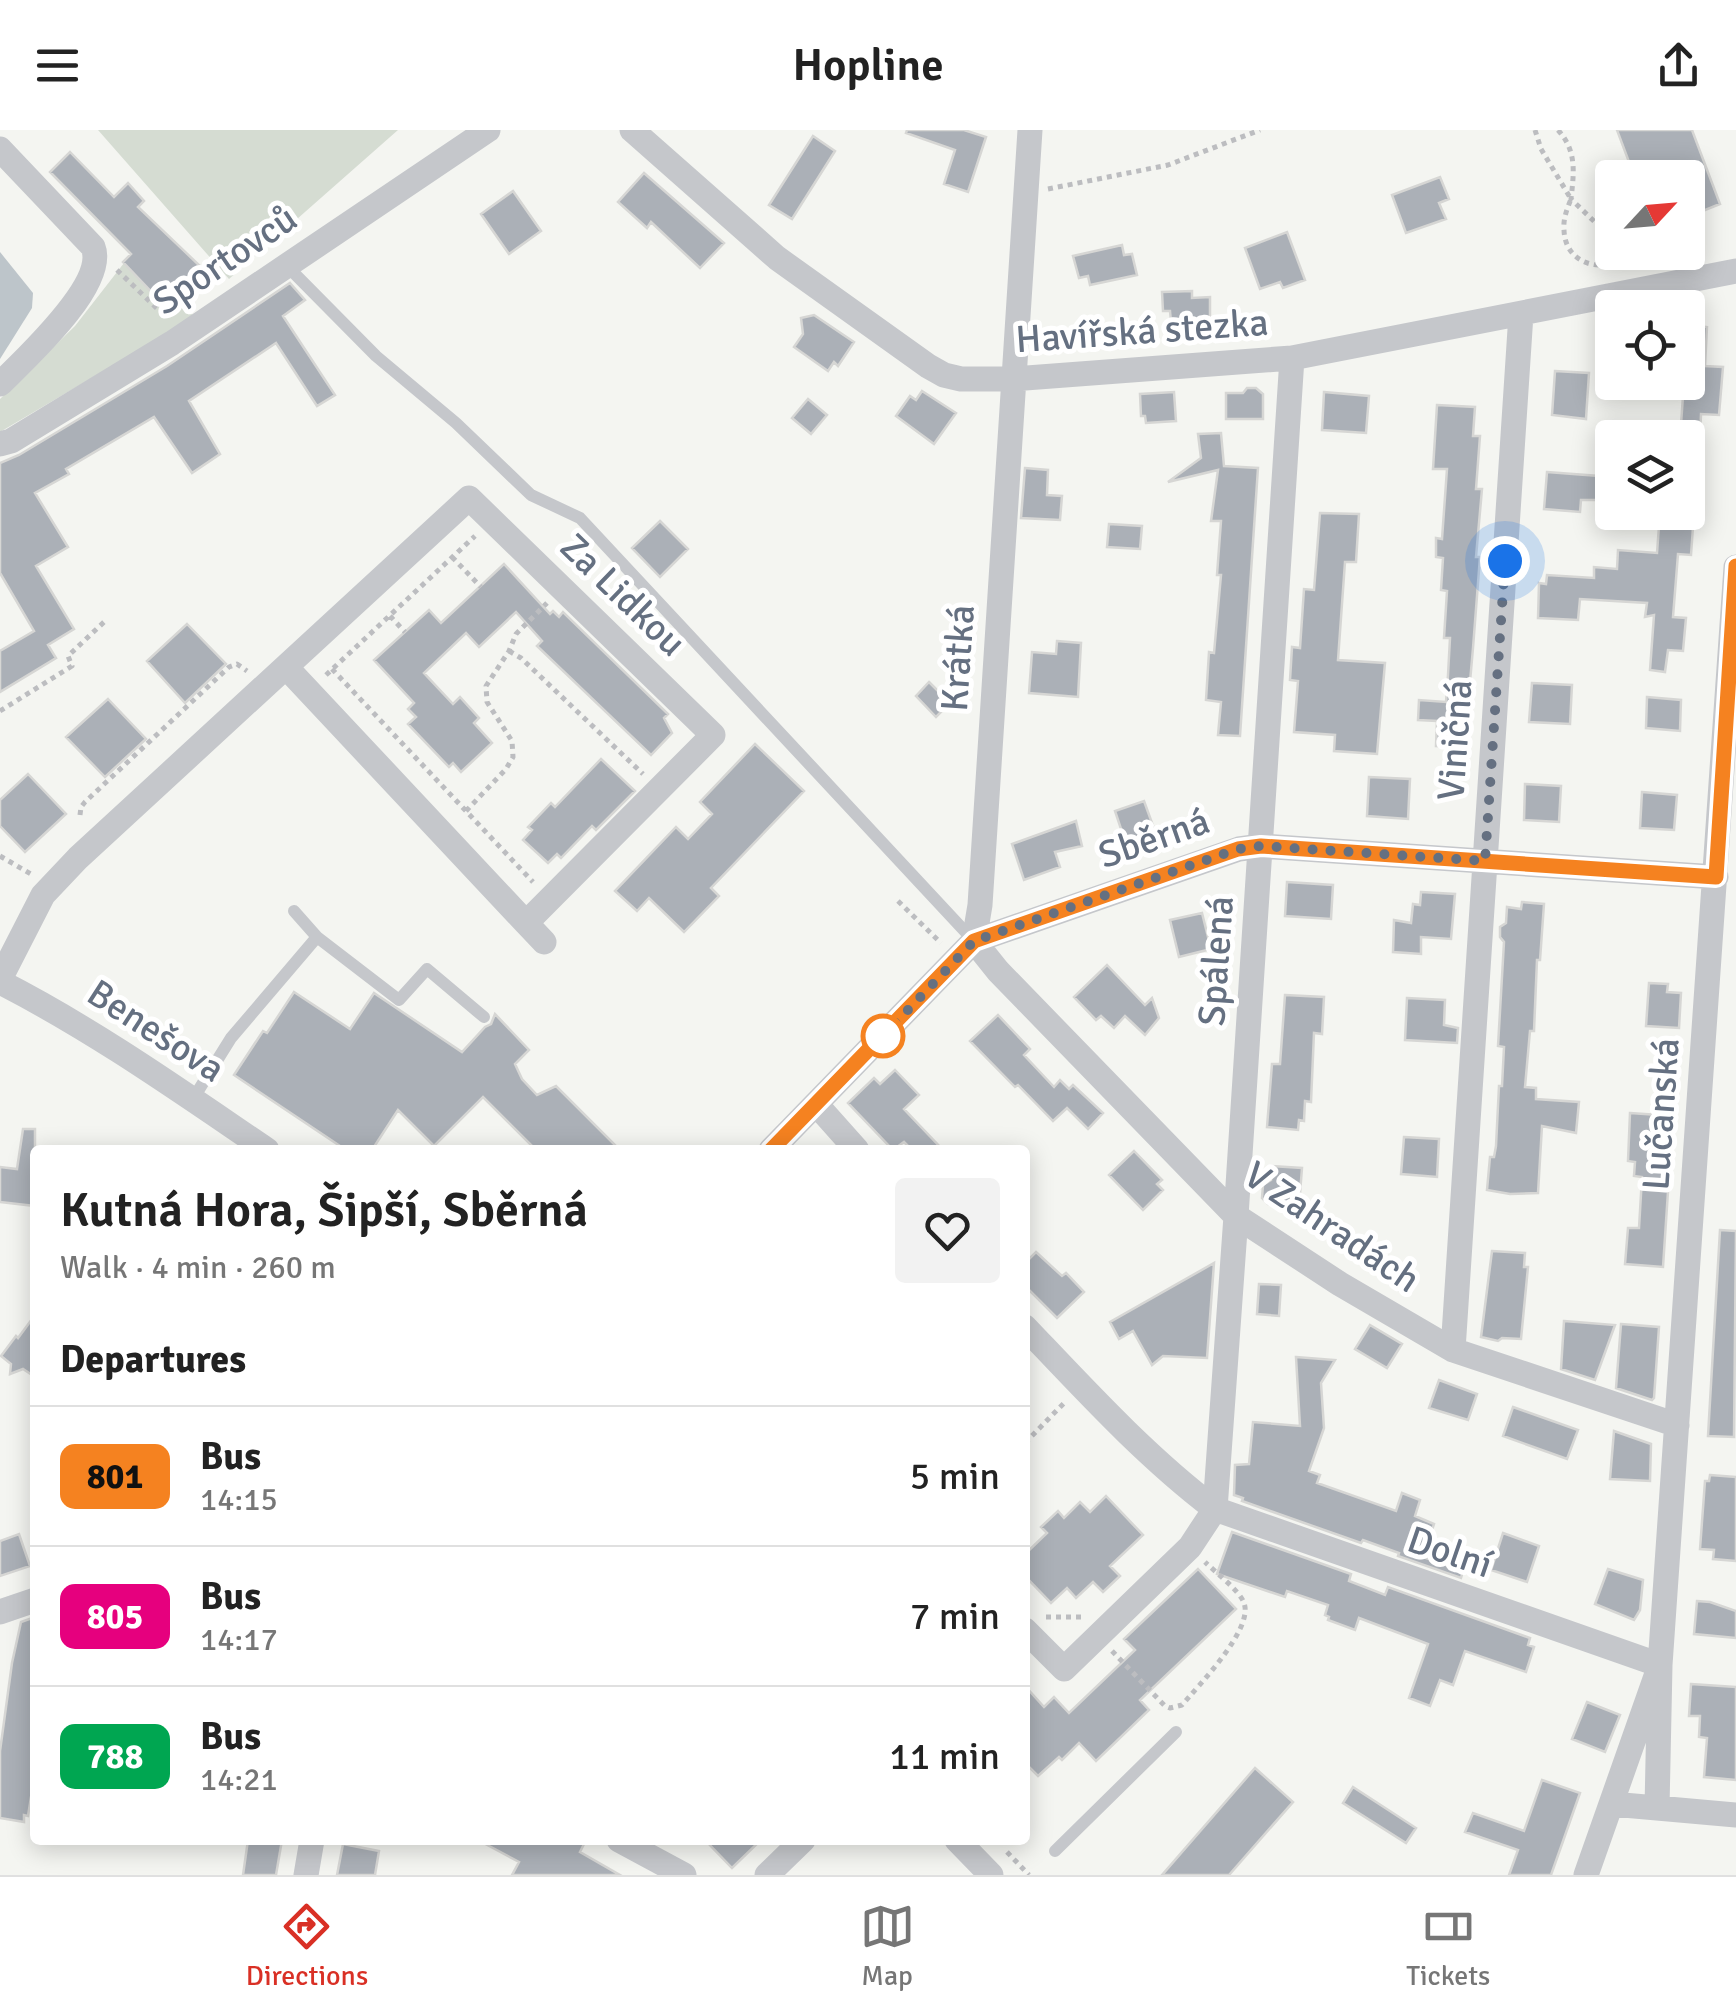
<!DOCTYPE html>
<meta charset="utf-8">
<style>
body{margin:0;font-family:Signika,sans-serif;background:#f2f2f2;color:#222;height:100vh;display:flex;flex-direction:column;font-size:38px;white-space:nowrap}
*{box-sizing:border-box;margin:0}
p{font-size:32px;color:#767676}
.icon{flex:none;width:55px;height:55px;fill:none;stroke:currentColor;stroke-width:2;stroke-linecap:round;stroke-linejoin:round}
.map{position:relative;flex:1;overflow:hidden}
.sheet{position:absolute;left:30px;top:1015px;width:1000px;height:700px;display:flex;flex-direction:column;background:#fff;border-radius:10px;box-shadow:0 5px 25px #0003}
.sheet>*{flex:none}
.badge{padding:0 20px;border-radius:15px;font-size:35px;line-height:65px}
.needle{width:65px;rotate:64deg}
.buttons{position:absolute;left:1595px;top:30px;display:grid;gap:20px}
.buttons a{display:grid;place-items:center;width:110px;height:110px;border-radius:10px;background:#fff;box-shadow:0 5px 25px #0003;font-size:50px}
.you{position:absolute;width:50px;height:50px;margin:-25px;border:8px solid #fff;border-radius:50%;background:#1a73e8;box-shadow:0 0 0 15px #1a73e833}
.map>.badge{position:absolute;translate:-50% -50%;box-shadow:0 0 0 5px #fff}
h2{padding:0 30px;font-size:38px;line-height:90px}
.round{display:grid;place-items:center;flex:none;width:105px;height:105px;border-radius:10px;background:#f2f2f2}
.summary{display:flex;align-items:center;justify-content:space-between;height:170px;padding:0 30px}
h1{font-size:48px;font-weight:600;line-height:75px}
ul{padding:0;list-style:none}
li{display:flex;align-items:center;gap:30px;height:140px;padding:0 30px;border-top:2px solid #e0e0e0}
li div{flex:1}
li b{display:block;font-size:38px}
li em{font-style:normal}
li .badge{min-width:110px;font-weight:700;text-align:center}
header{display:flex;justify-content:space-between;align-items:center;height:130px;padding:0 30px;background:#fff;font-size:45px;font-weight:600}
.dock{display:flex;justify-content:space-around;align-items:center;height:140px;border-top:2px solid #e0e0e0;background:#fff;font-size:28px;color:#767676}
.dock a{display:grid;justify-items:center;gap:5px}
.dock .current{color:#d93025}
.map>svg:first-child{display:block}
.green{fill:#d5dcd2}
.water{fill:#bdc5ca}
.building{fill:#abb0b7;stroke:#d6d6d4;stroke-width:2.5}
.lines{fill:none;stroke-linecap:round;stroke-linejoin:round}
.path{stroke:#bcbdc0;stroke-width:5;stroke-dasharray:5 5;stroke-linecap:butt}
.service{stroke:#c5c7cb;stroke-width:12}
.minor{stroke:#c5c7cb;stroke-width:25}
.line-casing{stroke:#fff;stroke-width:22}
.line{stroke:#f58220;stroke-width:15}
.walk{stroke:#657081;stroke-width:10;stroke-dasharray:0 18}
.stop-dot{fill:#fff;stroke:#f58220;stroke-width:5}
.labels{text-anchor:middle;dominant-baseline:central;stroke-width:10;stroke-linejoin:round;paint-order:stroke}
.street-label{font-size:38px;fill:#657081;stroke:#fff}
</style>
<header><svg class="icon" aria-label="menu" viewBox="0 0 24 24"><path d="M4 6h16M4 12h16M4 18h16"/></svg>Hopline<svg class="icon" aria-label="share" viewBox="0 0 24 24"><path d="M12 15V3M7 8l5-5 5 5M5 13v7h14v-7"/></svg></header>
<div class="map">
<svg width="1736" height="1745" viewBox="0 0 1736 1745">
<rect width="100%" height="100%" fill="#f4f5f1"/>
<!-- green -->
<path class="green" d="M98,0H398L229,149Z
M124,133L163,173L175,163L193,186L144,217L0,302V269L75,196Z"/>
<!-- water -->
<path class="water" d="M0,122L33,163L32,178L0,229Z"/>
<!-- building -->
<path class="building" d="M907,0H964L986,7L968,62L944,54L955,20L906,3Z
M1617,0H1692L1720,74L1688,87V48H1635Z
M813,6L835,21L792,89L769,75Z
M70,22L114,67L128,53L144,71L138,77L201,137L163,174L123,132L131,124L50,42Z
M644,43L724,113L700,138L651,92L647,98L618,72Z
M1440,47L1449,69L1439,73L1446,89L1406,103L1392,65Z
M513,61L541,101L509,124L481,84Z
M1287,102L1305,150L1283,158L1280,152L1260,159L1245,118Z
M1122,115L1124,125L1132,124L1137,145L1090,155L1088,146L1079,148L1073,126Z
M290,153L305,170L283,186L335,265L317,276L276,213L189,271L220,324L192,343L154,287L66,339L69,344L35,363L68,417L36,436L74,499L48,515L56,528L0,562V521L34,501L0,443V333L19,325L167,236Z
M1192,161V168L1210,167V190L1171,192L1170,181H1163L1162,162Z
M814,185L854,212L838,236L834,232L828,241L794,217L803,204L801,188Z
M1688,195L1707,197L1705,236L1723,237L1719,285L1701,284L1700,308H1680L1684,252H1688Z
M1555,241L1589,243L1586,289L1552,285Z
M1247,258H1256L1263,264V289H1226V263H1243Z
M922,261L956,283L934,314L896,286L910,266L916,270Z
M1174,262L1176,291L1146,293L1145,286H1141L1140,264Z
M1324,262L1369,266L1366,303L1322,300Z
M808,269L827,285L811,304L792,288Z
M1437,275L1475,277L1473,306H1480L1476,359H1482L1476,427H1480L1473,518L1465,608L1456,607V617L1436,616L1437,591L1418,590L1419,570L1446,572L1448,545L1450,508H1444L1447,461L1441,460L1443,428L1436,427V408L1442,409L1447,339H1433Z
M1221,303L1224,336L1258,338L1240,606L1218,605L1221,572L1206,570L1209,522L1214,523L1221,445H1217L1221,391H1211L1218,340L1168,352L1201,328L1198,304Z
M1025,338L1048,340L1047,365L1062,366L1060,390L1021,388Z
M1547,342L1612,347V370H1581L1580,382L1544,379Z
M1660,382L1694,383L1691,425L1678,424L1673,487L1686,488L1683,521L1668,520L1665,542L1650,540L1654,485L1645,487L1647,473L1580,469L1578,490L1538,488L1539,453L1546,454L1547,445L1594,448V437L1617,439L1618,420L1657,423Z
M1320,383L1359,384L1356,432H1345L1338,530L1385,533L1377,624L1334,621L1335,605L1294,602L1298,551L1290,550L1292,517L1300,518L1304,459L1314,460Z
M660,391L688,419L660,447L632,418Z
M1109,394L1142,396L1140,419L1107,417Z
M504,434L550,484L553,481L559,487L563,482L668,584L664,588L672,603L651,625L537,516L542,511L516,482L479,517L466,503L424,543L453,574L460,567L479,588L474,593L492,613L461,642L453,633L449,637L408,594L416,587L408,579L414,573L374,530L429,480L441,493Z
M187,494L226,534L185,573L147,531Z
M1057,511L1081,513L1078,567L1029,563L1032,522L1056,524Z
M929,552L950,573L936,587L916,566Z
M1532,553L1572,555L1570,594L1529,592Z
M1647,567L1681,570L1680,601L1646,598Z
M108,569L146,609L105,647L66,607Z
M755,614L804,661L711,758L719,766L684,802L649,768L637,781L615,761L676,697L688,709L712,684L700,672Z
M601,629L635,661L596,700L592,696L561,728L557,724L548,733L523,710L532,700L528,697L551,673L555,677Z
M28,644L66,684L25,722L0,696V670Z
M1369,647L1410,649L1408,689L1367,686Z
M1525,654L1561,656L1559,692L1524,690Z
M1642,662L1677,665L1674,700L1640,698Z
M1144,671L1156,704L1126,714L1115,681Z
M1076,691L1082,716L1055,722L1060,737L1024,750L1012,714Z
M1287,752L1333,755L1331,789L1285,786Z
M1421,762L1455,764L1451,809L1421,807V824L1393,822L1394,790L1411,793L1413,774L1420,775Z
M1522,772L1544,774L1540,830H1537L1534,901H1530L1525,957L1536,958V969L1579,972L1576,1003L1542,996L1538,1063L1510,1064L1487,1060L1490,1027H1494L1496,1016L1499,956H1502L1504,917L1498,916L1504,812L1500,807V797L1506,793L1507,777L1521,779Z
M1202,783L1211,819L1179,827L1170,790Z
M1107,835L1145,875L1152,868L1159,888L1145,905L1125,886L1114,898L1101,886L1096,890L1074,867Z
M1649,853L1668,854L1667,862L1681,863L1679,898L1646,896Z
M294,862L350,899L374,863L462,922L485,897L491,894L495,884L529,920L515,934L522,949L537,965L556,956L620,1020H536L483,967L434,1016L398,980L372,1020H346L234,945L263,901L267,903Z
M1285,865L1324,867L1322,904L1314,903L1311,972L1305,971L1304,991L1299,990L1298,1000L1267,997L1272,934H1280Z
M1407,868L1445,870L1444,895L1458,898L1457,913L1405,910Z
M998,885L1030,919L1024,925L1054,957L1060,950L1069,959L1073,955L1103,983L1088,999L1067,978L1053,991L1018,955L1015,957L970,911Z
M895,940L919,965L904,979L943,1020H912L904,1012L893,1020L848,973L874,948L880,954Z
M1630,983L1673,986L1663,1137L1625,1134L1628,1098H1639L1642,1047L1634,1046L1635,1032L1628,1031Z
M23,999H35V1076L0,1072V1037L17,1039Z
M1404,1007L1439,1009L1437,1047L1401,1044Z
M1134,1021L1162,1050L1157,1054L1163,1060L1143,1080L1109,1045Z
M1271,1036L1302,1038L1299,1076L1268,1074L1262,1068L1263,1055L1271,1050Z
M1720,1100L1736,1101L1734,1307L1708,1306Z
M1492,1121L1525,1123L1524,1137H1528L1521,1209L1502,1208L1498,1211L1481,1207Z
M1036,1122L1062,1146L1066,1143L1084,1162L1057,1188L1025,1156V1133Z
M1214,1133L1207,1228L1163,1226L1152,1235L1133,1201L1119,1209L1110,1192Z
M1259,1154L1281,1155L1279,1186L1257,1184Z
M35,1185V1247L23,1239L10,1244L11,1234L1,1226L16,1206L18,1208Z
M1564,1191L1615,1195L1595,1250L1561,1239Z
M1621,1194L1659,1197L1654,1268L1652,1270L1616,1258Z
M1370,1195L1402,1214L1387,1238L1355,1219Z
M1296,1227L1335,1230L1321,1253L1324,1298L1309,1341L1320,1345L1317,1353L1396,1381L1402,1363L1420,1370L1415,1386L1434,1394L1423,1427L1463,1441L1461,1448L1398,1426L1399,1423L1363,1410L1361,1413L1242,1371L1243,1368L1234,1365L1235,1335L1249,1334L1253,1292L1300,1296Z
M1439,1250L1477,1264L1468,1290L1429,1278Z
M1513,1277L1578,1300L1567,1329L1503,1306Z
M1614,1301L1651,1314L1650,1351L1610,1349Z
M1710,1345L1736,1347V1431L1713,1429L1714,1420L1700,1419L1705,1351H1709Z
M1106,1366L1143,1405L1110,1436L1120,1446L1103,1462L1093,1452L1076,1468L1067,1458L1051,1473L1025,1446V1424L1047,1403L1041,1397L1058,1381L1064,1388L1080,1372L1090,1382Z
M1232,1402L1351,1444L1349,1451L1385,1465L1388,1457L1530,1508L1528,1515L1534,1517L1526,1542L1465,1521L1453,1555L1440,1550L1430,1576L1409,1568L1428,1514L1359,1488L1355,1500L1328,1490L1329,1487L1325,1485L1328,1475L1287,1461L1285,1467L1217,1444Z
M1503,1403L1539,1416L1527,1452L1491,1440Z
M19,1404L30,1436L0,1446V1411Z
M1198,1439L1236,1479L1140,1570L1149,1580L1096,1631L1079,1613L1062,1630L1059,1627L1038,1646L1025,1633V1556L1044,1577L1054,1567L1069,1583L1135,1520L1124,1509Z
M1608,1439L1643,1450L1640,1480L1634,1490L1595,1474Z
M1697,1471L1710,1472L1736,1481V1508L1694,1504Z
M35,1487V1642L28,1686L24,1685V1692L0,1688V1621L12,1533L21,1492Z
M1691,1554L1736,1557V1650L1704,1647L1707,1608L1699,1607L1700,1586H1689Z
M1587,1572L1620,1585L1605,1622L1572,1609Z
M1255,1638L1293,1672L1229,1745H1162Z
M1542,1650L1580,1663L1562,1714L1551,1745H1509L1518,1720L1465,1702L1473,1683L1524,1701Z
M1353,1657L1416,1698L1406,1713L1343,1673Z
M248,1710H282L276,1745H243Z
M478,1710H586L580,1722L620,1745H512L519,1732Z
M705,1710H761L732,1738Z
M343,1714L379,1721L375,1745H337Z"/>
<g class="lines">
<!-- path -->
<path class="path" d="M1535,0L1541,19L1571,69C1567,79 1563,89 1564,100C1565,133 1599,143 1624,129
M1558,0C1577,21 1574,42 1571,69L1602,99L1612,117
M1048,59L1168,35L1260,0
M1616,122L1624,129L1640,135
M117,140L167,188
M452,427L481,457
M390,486L405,502
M509,521L521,528L643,644
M332,539L533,752
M326,545L475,406
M0,581L72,536L68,526L104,492
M466,681L506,639L513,627L512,611L487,572L486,556L509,521L516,504L547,473
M80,685L81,677L85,672L229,537L237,534L247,541
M0,726L31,744
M898,771L941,813
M1025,1313L1065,1272
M1046,1487H1085
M1112,1521L1165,1576L1170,1578L1182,1575C1198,1556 1254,1499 1244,1473C1240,1461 1215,1442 1205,1432
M1007,1722L1029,1745"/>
<!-- service -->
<path class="service" d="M285,134L376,226L456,293L531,365L580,388L973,810
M294,781L317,807L399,870L427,839L484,887
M193,969L231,908L317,807
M1055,1721L1176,1602"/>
<!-- minor -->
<path class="minor" d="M632,0L777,128L928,236L944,245L961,249H1013L1292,228L1736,141
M0,19L93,117C108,154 25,229 0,254
M0,314L11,311L172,213L488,0
M526,793L544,812
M974,811L998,841L1236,1086L1340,1154L1453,1220L1677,1295
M974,811L980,775L1030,0
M0,849L43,765L78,728L469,368L713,605L526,793L286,537
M0,852C94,900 180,961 267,1020
M816,974L857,1020
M771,1020L974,811L1239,719L1261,716L1716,747
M1025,1197C1085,1260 1145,1326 1215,1379L1660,1535L1657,1678
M1453,1220L1521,184
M0,1482L35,1470
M1025,1500L1064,1539L1190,1417L1215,1379L1236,1086L1292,228
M1612,1674L1736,1685
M619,1710L684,1745
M957,1710L991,1745
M306,1745L312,1710
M767,1745L803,1710
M1586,1745L1660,1535L1736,437"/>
</g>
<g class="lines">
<!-- line casing -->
<g class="line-casing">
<path id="line" d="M771,1020L974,811L1238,719L1261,716L1716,747L1736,436"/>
</g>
<!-- line -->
<use href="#line" class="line"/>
<!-- walk -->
<path class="walk" d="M883,906L974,811L1238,719L1261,716L1485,731L1505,431"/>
</g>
<!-- markers -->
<circle class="stop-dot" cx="883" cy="906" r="20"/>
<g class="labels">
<!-- street labels -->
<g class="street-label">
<text transform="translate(225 130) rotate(-34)">Sportovců</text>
<text transform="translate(1142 201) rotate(-4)">Havířská stezka</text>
<text transform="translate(623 465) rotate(44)">Za Lidkou</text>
<text transform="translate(958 528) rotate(-86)">Krátká</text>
<text transform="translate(1455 610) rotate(-86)">Viničná</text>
<text transform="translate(1154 708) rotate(-19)">Sběrná</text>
<text transform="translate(1216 831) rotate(-86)">Spálená</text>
<text transform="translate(156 901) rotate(33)">Benešova</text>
<text transform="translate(1661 984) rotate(-86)">Lučanská</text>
<text transform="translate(1332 1097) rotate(34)">V Zahradách</text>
<text transform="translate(1450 1422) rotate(19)">Dolní</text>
</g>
</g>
</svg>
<div class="buttons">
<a><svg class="needle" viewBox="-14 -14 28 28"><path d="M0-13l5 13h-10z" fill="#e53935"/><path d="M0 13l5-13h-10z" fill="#767676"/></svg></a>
<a><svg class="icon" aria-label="locate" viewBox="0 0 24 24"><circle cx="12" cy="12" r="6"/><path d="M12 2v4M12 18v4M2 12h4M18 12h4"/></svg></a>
<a><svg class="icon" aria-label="layers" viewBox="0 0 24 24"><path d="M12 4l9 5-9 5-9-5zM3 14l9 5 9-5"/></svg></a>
</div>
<div class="you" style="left:1505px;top:431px"></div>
<section class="sheet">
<div class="summary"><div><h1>Kutná Hora, Šipší, Sběrná</h1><p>Walk · 4 min · 260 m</p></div><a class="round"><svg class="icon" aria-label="heart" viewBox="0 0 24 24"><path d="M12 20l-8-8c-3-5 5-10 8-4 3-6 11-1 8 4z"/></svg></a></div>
<h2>Departures</h2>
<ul>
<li><span class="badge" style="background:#f58220;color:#111">801</span><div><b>Bus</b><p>14:15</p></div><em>5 min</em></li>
<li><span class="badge" style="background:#e6007e;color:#fff">805</span><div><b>Bus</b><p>14:17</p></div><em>7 min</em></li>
<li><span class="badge" style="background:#00a651;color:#fff">788</span><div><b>Bus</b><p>14:21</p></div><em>11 min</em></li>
</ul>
</section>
</div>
<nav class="dock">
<a class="current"><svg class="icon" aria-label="directions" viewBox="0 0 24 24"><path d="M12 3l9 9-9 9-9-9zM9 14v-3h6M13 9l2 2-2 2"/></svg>Directions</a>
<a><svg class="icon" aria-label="map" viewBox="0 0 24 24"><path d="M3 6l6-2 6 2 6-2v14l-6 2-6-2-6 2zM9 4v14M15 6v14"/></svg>Map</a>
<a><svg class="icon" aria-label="tickets" viewBox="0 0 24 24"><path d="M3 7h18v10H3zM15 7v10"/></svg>Tickets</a>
</nav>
